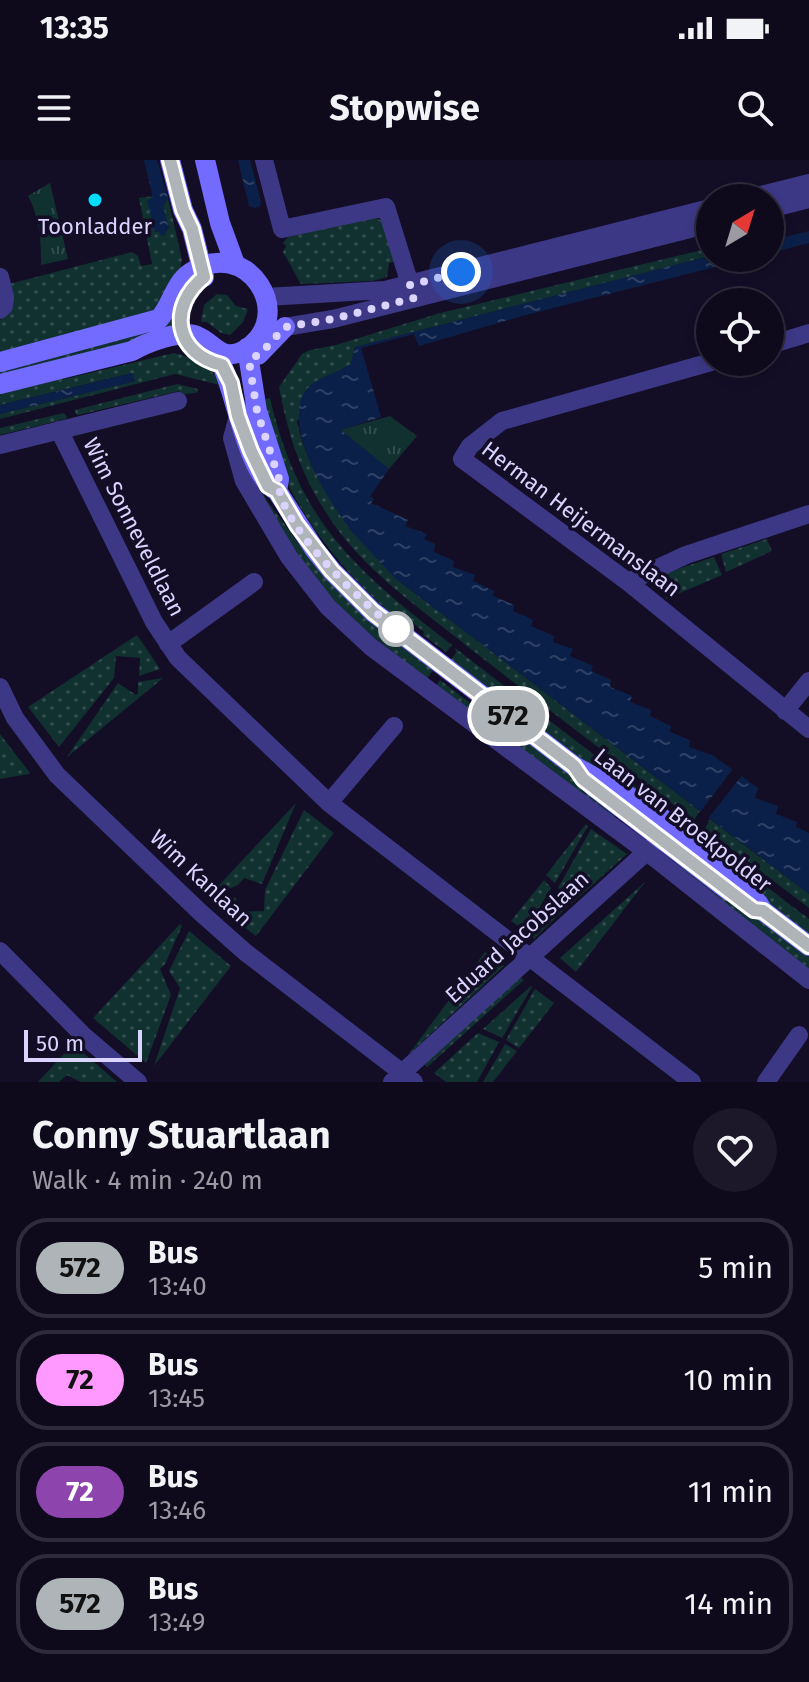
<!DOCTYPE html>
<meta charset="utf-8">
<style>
body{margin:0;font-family:"Fira Sans",sans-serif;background:#1c1829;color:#f1f3f6;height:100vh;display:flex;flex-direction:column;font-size:30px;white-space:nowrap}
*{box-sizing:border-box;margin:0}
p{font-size:26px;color:#9b9aa3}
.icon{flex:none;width:44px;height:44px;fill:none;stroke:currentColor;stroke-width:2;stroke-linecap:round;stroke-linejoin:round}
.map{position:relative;height:922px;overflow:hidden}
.panel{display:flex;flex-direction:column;background:#0e0a1c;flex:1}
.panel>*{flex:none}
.badge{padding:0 16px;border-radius:26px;font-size:28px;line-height:52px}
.needle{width:52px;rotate:38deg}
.controls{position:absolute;left:696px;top:24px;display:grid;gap:16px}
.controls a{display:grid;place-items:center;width:88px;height:88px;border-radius:50%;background:#0e0a1c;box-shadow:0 4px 12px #0003,0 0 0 2px #2e2b3b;font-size:40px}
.scale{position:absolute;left:24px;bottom:20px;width:118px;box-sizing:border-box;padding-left:8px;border:4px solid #dad4ff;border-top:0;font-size:22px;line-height:28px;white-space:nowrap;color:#dad4ff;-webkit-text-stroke:6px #130e26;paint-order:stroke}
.you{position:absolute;width:40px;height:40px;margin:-20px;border:6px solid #fff;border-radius:50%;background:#1a73e8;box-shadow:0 0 0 12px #1a73e833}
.map>.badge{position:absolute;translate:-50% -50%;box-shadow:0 0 0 4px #fff}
.round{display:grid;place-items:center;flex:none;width:84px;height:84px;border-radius:42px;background:#1c1829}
.summary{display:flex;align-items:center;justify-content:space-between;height:136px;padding:0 32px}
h1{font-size:38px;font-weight:700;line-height:60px}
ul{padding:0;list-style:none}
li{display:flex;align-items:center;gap:24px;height:100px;margin:0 16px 12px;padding:0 16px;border:4px solid #2e2b3b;border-radius:32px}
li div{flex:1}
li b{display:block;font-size:30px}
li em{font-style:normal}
li .badge{min-width:88px;font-weight:700;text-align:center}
.status{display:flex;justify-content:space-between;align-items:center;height:56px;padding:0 40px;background:#0e0a1c;direction:ltr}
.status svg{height:22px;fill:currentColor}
header{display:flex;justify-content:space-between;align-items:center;height:104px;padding:0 32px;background:#0e0a1c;font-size:36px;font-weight:700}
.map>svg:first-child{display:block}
.grass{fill:url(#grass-dots)}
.park{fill:url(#park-tufts)}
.water{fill:url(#water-ripples)}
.pier{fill:#130e26}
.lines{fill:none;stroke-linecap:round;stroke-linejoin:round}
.minor{stroke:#3d3886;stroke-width:18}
.secondary{stroke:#736bff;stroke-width:20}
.line-casing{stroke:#fff;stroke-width:18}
.line{stroke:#afb4b9;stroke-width:12}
.walk{stroke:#dad4ff;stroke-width:8;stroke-dasharray:0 14.4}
.poi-dot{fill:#00deff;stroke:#130e26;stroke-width:3}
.stop-dot{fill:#fff;stroke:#afb4b9;stroke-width:4}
.labels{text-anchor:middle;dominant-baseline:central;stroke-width:7;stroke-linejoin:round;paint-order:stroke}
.poi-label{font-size:22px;fill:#dad4ff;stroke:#130e26}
.street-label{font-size:22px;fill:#dad4ff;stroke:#130e26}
</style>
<div class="status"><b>13:35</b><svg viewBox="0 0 49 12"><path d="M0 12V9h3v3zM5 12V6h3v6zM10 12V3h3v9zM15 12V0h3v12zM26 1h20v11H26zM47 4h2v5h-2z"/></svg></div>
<header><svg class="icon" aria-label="menu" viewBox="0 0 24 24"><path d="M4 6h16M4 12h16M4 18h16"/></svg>Stopwise<svg class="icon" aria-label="search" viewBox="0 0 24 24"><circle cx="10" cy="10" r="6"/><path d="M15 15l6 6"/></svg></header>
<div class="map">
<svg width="809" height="922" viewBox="0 0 809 922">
<defs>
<pattern id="grass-dots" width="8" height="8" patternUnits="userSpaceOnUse" patternTransform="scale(2)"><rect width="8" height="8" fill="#113030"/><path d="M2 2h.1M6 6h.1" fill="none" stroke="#334d4f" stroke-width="1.8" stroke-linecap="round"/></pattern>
<pattern id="park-tufts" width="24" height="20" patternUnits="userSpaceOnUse" patternTransform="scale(2)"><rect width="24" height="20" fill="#113030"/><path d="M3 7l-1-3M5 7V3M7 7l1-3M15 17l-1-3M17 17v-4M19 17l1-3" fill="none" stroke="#334d4f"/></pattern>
<pattern id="water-ripples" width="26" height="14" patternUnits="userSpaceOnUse" patternTransform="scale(2)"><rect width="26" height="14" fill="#0b2049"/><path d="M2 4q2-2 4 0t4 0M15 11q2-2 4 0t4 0" fill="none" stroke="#2e4064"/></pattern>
</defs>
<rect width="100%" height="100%" fill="#130e26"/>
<!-- grass -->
<path class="grass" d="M153,36V39L148,40L156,72L159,71L161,75L169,68L163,47L168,38L182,99L180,111L156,151L0,198V160C16,151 12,140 9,124L132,92L138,96L141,106L152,104L139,38Z
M374,56L383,62L395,102L389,103L387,117L372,121L301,124L283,92L286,86L283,83L288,77Z
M710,88V96L355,187L351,204L339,211L297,261C310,324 352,372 395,418L700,651L694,660C616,601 538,542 462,482C414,444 362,408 329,357C300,313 289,278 279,227L302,194L310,190L336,185L440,153Z
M217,134L227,135L236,146L248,149L243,162L230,175L221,173L207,162H201L204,145Z
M174,160L176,170L0,216V209Z
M174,193C193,197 207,209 223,220L220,225L175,214L0,259V254L135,221L132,213L0,245V229L29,222L64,219Z
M177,224L198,229V232L182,235L179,231L78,255L76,254L75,250L79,249Z
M270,238C299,362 355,410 452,485L446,492L423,475L424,472L413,463L410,466L402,460L400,462C350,418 305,368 280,306C272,285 267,262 261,240Z
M64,253L67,257L66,259L0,275V268Z
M245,299L268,342L310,399L434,509L426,520L334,444L259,340Z
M767,379L772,391L726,412L721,394Z
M714,397L722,415L666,439L660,415Z
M137,475L160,509L139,516L140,498L116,496L114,518L59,587L28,547Z
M455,488L687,666L586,605L450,501L456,493Z
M163,518L67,597L118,523L136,535L138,533V522Z
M440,520L478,549L482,546L619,651L611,661L435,527Z
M0,574L30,613L29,614L0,619Z
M296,643L262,724L244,718L238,725L207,738Z
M304,650L334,673L256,776L215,744L236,737L237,752L264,751L265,730Z
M710,659L809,734V748L705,669Z
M586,664L588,666L555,723L546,715Z
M591,669L627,694L571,744L558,728Z
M700,676L809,759V776L755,735L698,679Z
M684,701L809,796V813L671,706L676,702Z
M544,720L551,728L525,771L511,761Z
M645,722L576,812L560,798Z
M556,733L568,746L534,779L530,775Z
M180,764L182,766L165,804L160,809L171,835L146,903L93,858Z
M189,771L231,806L154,906L180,828L169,811Z
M485,792L504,806L408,895Z
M519,816L524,820L427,907L423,903Z
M531,826L532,827L502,878L483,869Z
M535,829L554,843L519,888L506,880Z
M478,873L499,882L477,922H446L434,913Z
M73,884L117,922H81L67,915L59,922H38Z
M505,884L517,891L493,922H483Z"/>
<!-- park -->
<path class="park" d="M50,23L68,99L41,105C41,79 40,59 28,36Z
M390,256L417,276L389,309L340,270Z"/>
<!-- water -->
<path class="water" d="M144,0H157L168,38L163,47L169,68L165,70L166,75L161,76L159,71L155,72L147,40L153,38Z
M238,0H250L261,42L260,46L255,48L249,46Z
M809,71V83L770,93V81Z
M710,96V98H750L522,156L419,186L414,174L361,188L381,257L341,270L389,309L370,336L374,339L371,343L408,360L405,366L427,374L424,379L435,384L434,392L454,401L453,407L475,415L473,421L494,431L493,436L514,445L513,451L533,460L531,466L554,476L553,482L573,489L570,496L593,506L591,511L611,520L610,527L632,536L630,542L651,550L650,556L671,566L670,572L690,580L689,587L712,595L758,628L755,638L778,646L776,654L797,662L796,667L809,673V734L395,418C381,403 366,388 353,373C330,345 273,254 312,224C323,215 339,212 351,204L355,187Z
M133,213L135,221L0,254V245Z"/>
<!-- pier -->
<path class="pier" d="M735,606L744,613L706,661L698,655Z"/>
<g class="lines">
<!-- minor -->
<path class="minor" d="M264,0L282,69L386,47L413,134
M749,38L809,23
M770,49L809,39
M0,117L5,137L4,146L0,150
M266,137L385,130L710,48
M285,167L333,159L710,64
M770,185L809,173
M711,202L502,261L470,286L462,299L628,422L809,569
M238,256L232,278L244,321L289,397L328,447L371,487L647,692L809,820
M59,270L154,462L178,498L329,643L692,922
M0,285L178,241
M628,422L686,395L809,354
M168,484L254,422
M0,527L15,558L57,615L200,752L245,792L414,922
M785,551L809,521
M329,643L394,566
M0,791L83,875L138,922
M392,922L654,685
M766,922L799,875"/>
<!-- secondary -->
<path class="secondary" d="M170,0L183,50L192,69L204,117
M205,0L220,63L235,104
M247,188L257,251L279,319L277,331
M258,195L285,167
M0,202L159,159C172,145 174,124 190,113C247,74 298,156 246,189C221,204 215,183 197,176C181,169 146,183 132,191L0,224
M222,205C236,236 249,316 277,331L315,390L332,411L373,452L574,606L648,647L692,682L758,743L763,751L809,786
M593,626L729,731"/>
</g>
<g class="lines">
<!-- line casing -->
<g class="line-casing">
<path id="line" d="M170,0L183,50L192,69L204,117C167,147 175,194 222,205L231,223L238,256L251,291L268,326L277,331L297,365L332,411L373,452L574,606L583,619L754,750L763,751L809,786"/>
</g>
<!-- line -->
<use href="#line" class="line"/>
<!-- walk -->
<path class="walk" d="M396,469L398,471C366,446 273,361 279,319L257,251L249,201L262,192L285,167L333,159L414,138L410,125L461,112"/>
</g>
<!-- markers -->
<circle class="poi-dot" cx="95" cy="40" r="8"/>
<circle class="stop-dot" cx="396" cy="469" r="16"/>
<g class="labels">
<!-- poi labels -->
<g class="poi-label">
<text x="95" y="66">Toonladder</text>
</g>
<!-- street labels -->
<g class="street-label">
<text transform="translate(581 359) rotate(37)">Herman Heijermanslaan</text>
<text transform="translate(134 367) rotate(63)">Wim Sonneveldlaan</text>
<text transform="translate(683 660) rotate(38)">Laan van Broekpolder</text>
<text transform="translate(201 718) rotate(43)">Wim Kanlaan</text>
<text transform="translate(517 777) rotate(-42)">Eduard Jacobslaan</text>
</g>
</g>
</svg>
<div class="controls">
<a><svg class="needle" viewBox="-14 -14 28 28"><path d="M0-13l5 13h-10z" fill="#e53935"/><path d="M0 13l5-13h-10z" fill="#9b9aa3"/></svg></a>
<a><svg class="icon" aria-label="locate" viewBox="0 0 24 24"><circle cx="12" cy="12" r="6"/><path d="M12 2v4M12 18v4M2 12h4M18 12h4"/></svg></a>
</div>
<div class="scale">50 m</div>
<div class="you" style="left:461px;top:112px"></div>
<b class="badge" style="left:508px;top:556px;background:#afb4b9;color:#111">572</b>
</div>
<section class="panel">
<div class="summary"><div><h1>Conny Stuartlaan</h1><p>Walk · 4 min · 240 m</p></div><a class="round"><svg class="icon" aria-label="heart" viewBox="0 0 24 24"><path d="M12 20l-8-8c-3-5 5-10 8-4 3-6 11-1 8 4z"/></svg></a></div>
<ul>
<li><span class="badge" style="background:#afb4b9;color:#111">572</span><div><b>Bus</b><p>13:40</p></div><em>5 min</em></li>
<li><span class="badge" style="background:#f9f;color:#111">72</span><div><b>Bus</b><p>13:45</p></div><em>10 min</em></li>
<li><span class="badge" style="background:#8e44ad;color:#fff">72</span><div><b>Bus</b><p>13:46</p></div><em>11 min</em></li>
<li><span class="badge" style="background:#afb4b9;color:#111">572</span><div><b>Bus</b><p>13:49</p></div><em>14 min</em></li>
</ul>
</section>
